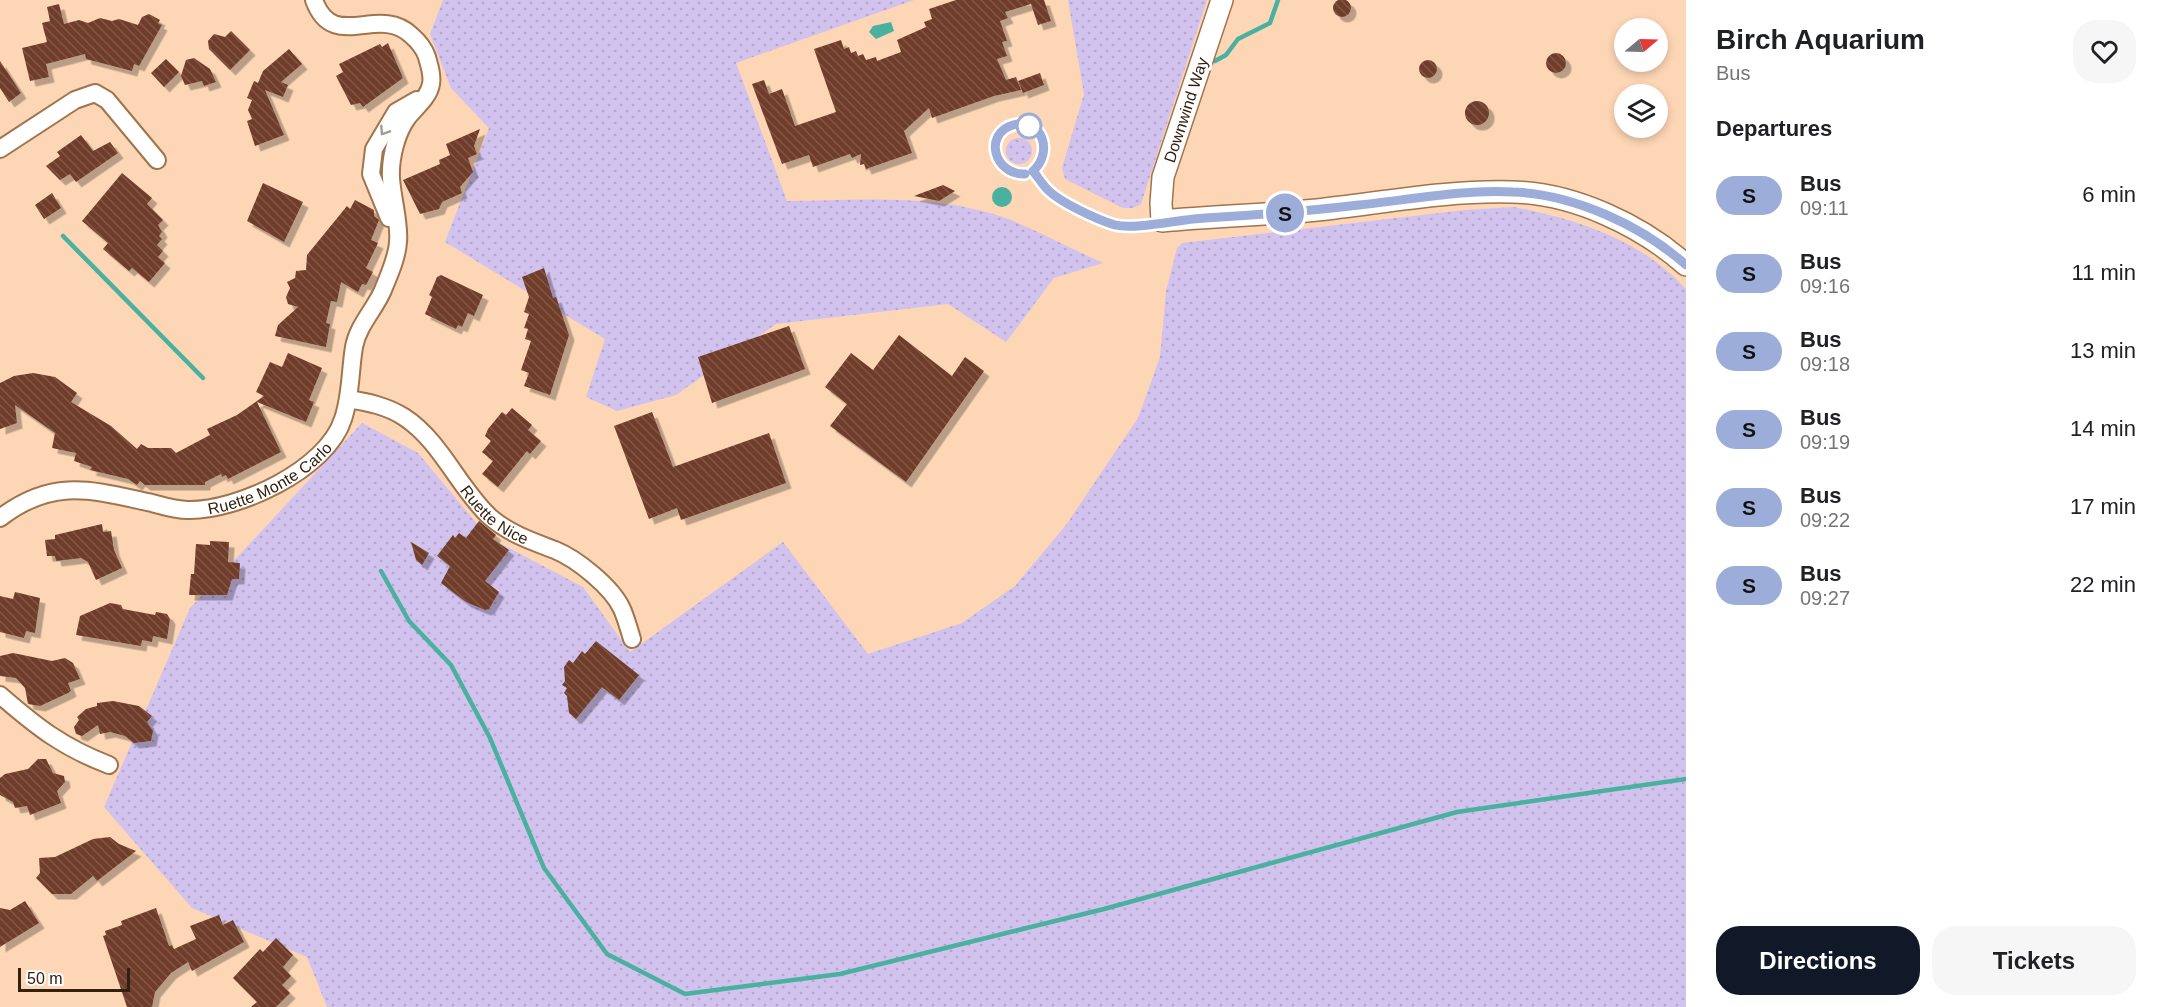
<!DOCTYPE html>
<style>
body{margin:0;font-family:Helvetica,sans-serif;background:#f6f6f6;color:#202124;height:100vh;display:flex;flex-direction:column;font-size:22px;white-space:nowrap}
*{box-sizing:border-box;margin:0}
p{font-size:20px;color:#757577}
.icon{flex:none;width:33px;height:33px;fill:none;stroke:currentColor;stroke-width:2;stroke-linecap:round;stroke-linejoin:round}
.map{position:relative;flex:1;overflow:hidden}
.sheet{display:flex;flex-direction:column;background:#fff;width:480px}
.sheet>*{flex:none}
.badge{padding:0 12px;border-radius:20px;font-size:21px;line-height:39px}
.needle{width:39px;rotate:71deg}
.controls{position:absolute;left:1614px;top:18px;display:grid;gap:12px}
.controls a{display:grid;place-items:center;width:54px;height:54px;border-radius:50%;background:#fff;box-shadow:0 3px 9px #0003;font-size:30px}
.scale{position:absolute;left:18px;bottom:15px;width:112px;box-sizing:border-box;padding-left:6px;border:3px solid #322010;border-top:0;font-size:16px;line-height:21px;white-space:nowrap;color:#322010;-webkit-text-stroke:4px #fff;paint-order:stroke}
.map>.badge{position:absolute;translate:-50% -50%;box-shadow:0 0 0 3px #fff}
h2{padding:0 30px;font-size:22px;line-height:54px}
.round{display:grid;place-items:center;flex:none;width:63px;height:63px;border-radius:24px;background:#f6f6f6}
.headline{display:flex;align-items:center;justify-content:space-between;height:102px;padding:0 30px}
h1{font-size:28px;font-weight:700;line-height:45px}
.primary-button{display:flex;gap:12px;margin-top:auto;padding:12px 30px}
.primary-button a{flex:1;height:69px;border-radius:24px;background:#111827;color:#fff;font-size:24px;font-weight:700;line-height:69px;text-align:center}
.primary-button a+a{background:#f6f6f6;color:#202124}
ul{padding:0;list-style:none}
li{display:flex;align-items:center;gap:18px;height:78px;padding:0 30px}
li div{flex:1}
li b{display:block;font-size:22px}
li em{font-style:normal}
li .badge{min-width:66px;font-weight:700;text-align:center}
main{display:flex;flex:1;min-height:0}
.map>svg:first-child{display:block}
.green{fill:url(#green-dots)}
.water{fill:#4ab1a1}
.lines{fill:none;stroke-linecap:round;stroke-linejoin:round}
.stream{stroke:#4ab1a1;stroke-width:4.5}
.building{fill:url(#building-back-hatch);filter:url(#shadow)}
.minor-casing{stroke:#a0744d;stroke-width:20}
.tertiary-casing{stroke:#a0744d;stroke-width:24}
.minor{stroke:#fff;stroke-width:16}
.tertiary{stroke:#fff;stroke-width:21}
.oneway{stroke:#a39b93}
.line-casing{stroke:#fff;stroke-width:14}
.line{stroke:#9badd8;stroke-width:9}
.stop-dot{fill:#fff;stroke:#9badd8;stroke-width:3}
.labels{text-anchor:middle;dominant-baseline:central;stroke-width:6;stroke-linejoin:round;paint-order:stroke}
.street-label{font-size:16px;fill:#322010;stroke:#fff}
</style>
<main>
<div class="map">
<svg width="1686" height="1007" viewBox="0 0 1686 1007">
<defs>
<pattern id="green-dots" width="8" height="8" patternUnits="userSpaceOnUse" patternTransform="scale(1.5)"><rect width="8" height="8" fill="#d2c2ee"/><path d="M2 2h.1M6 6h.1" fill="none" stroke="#b5a6cb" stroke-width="1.8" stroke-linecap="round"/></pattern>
<pattern id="building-back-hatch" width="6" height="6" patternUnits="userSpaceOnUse" patternTransform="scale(1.5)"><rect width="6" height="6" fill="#6f3c29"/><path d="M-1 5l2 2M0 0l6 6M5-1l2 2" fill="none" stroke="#805645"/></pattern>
<filter id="shadow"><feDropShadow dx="5.5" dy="5.5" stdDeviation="0" flood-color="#0004"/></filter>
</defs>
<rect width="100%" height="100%" fill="#fdd6b5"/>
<!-- green -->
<path class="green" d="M443,0H914L736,63L787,201C860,200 941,193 1011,220C1042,233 1072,249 1103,263L1054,278L1006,342L948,304L776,324L676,395L617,411L586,397L605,339L445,242L489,128L451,88L430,34Z
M1068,0H1207L1141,204L1133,208H1123L1065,179L1062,168L1084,94Z
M1006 151a13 13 0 1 1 26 0a13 13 0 1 1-26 0Z
M1514,207C1578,220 1640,239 1686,289V1007H327L307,957L192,908L104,807L190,608L362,423L418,453L488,537L583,587L630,652L783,542L868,654L962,623L1015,586L1066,525L1138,418L1160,357L1166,291L1177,248L1182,243L1465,210Z"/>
<!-- water -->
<path class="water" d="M891,22L894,31L876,39L869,32L873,26Z
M992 197a10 10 0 1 1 20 0a10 10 0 1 1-20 0Z"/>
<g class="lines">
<!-- stream -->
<path class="stream" d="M1215,61L1226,55L1238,39L1270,23L1278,0
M63,236L203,378
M381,571L409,621L451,665L490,738L544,868L607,954L685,994L840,974L1104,909L1457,812L1686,779"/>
</g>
<!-- building -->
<path class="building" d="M1333 8a9 9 0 1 1 18 0a9 9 0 1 1-18 0Z
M956,0H1044L1051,21L1038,25L1031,4L1005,12L1008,18L1000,21L1007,41L1002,42L1007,56L997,59L1006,80L1016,77L1021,90L994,96L932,118L929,108L904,131L912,153L866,169L864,164L860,165L861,154L852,158L850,154L813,167L809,155L782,164L752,84L764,80L769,94L782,89L795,126L836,112L814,49L841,40L844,49L849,47L851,53L856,51L858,56L863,54L866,60L876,57L877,61L901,52L897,40L926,27L924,22L932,19L929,9Z
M59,4L64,24L79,20L88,23L100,18L112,21L119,19L138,25L142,17L149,14L160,20L158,23L162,25L139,66L134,64L132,71L86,59L85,54L46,64L49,77L30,81L22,48L47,42L42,23L50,21L47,7Z
M231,31L250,50L230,70L209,49L208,41L214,34L225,37Z
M388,43L403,78L363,107L360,103L351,105L336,76L343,72L339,64L380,44L382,47Z
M289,49L302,64L281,82L288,85L283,97L265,90L284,135L255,146L247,121L252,119L248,110L252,100L247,98L254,81L258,83L263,71Z
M1546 63a10 10 0 1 1 20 0a10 10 0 1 1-20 0Z
M194,58L210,69L216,82L204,86L202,81L185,85L181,76L186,60Z
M166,59L179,72L164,87L151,73Z
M1419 69a9 9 0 1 1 18 0a9 9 0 1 1-18 0Z
M0,61L21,93L9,102L0,88Z
M1040,73L1044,85L1023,93L1018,81Z
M1465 113a12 12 0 1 1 24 0a12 12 0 1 1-24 0Z
M480,129L474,146L477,154L468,158L473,172L460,187L462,193L442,202L439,209L420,214L403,180L440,164L439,160L450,155L446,144Z
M81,135L93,151L110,142L118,153L76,182L70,174L60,180L46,166L60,156L57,152Z
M122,173L152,198L147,204L163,220L158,225L162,232L159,236L162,239L157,245L163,251L158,257L165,263L149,282L132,268L129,271L103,249L108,243L82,221Z
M263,183L303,202L284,242L247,221Z
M943,185L955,191L939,201L914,196Z
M52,193L61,208L44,219L35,205Z
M355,200L374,210V216L379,220L371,240L378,243L366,268L373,272L366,285L362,284L358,292L341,282L337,302L331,301L326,323L330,324L326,347L275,336L278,325L298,307L288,304L286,297L290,288L287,282L295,278L296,271L306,270L307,255L347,206L350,209Z
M544,268L553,298L556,297L569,335L550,395L524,386L529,373L521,370L531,341L525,339L528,329L524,328L529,314L524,312L529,297L522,277Z
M441,275L483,295L474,316L468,313L462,327L458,325L456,329L425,314L432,297L429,295L432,289L437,277Z
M789,326L805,369L712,403L698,357Z
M899,335L952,376L965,357L984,371L906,482L830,426L847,404L825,387L851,353L873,370Z
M288,353L322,368L309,400L314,402L306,422L257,402L281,452L228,479L226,475L222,477L221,474L205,482V485H145L140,481L137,485L128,479L90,470L92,467L74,461L76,453L52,448L55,433L15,405L17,423L0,429V383L14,376L33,373L55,377L77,393L71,402L111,426L137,449L141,444L148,448H171L176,453L210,435L207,429L237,415L264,396L256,392L270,362L282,367Z
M512,408L532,425L528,430L541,441L530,454L527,451L498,487L482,474L493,461L482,452L491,441L485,436L488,429L502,412L506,415Z
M652,412L673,467L769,433L786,483L681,520L677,508L649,519L614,426Z
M479,521L496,535L493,539L509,550L485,581L499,592L489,609L485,610L466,602L441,583L450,566L437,556L453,535L455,538L459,533L466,538Z
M102,524L103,532L111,531L114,550L122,568L96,580L88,562L81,558L56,561L55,556H47L45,540L55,539V535Z
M210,541L229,542L228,562L240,563L239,579H232L227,595H189L191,574H194L196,544L210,545Z
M411,542L429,553L422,565L416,560Z
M15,592L40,598L35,633L26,631L24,638L0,632V596L13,599Z
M110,603L121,605L123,609L155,615L156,612L167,614L170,619L167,639L153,636L152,642L142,640L141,646L76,635L80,616Z
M596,641L639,675L619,700L602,687L576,719L569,713L567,696L564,693L567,688L562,685L565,681L564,667L569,660L573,663L582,651L585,654Z
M13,653L52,661L65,658L73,663L80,679L68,683L71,691L68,693L40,706L28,704L25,688L16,678L0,676V656Z
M113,701L139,706L152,716L147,722L153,731L151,741L134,743L125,736L110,732L100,734L98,725L82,736L76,734L74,727L79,720L77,717L86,709L97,706V703Z
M38,759H46L53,773L64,776L65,782L57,791L61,803L30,815L27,806L15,808L13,802L0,795V778L5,774L28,769Z
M110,837L119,844L136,851L97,881L93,876L71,894H52L36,878L40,873L39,858L55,857L93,839Z
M25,901L39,923L0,947V908L10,910Z
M156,908L169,946L172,945L174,949L196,939L190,926L219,915L223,925L233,920L244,942L192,971L188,962L171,973L155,992L152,1007H127L103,936L106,935L105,931L122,925L121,921Z
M276,938L293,955L283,967L291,976L282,985L290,993L276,1007H251L257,1002L233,978L260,949L263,952Z"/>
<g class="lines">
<!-- minor casing -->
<g class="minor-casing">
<g id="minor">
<path d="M0,149L75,100L95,93L107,100L157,160"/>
<path d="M389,218L371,174L374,149L396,112L417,100"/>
<path id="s1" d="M348,399C367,402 387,406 404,417C441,441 458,487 490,517C510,534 531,541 555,550C577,559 612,587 622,609C626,618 629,629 632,639"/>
<path id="s2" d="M0,518C53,477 92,490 152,503C163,506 176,510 188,510C237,511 327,470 343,419C351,396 350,371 354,347C358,325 375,309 383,290C389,275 397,258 398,242C400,224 392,197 391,178C390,159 396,133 408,117C416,107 429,97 431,84C433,75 429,65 427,57C424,48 418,41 411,35C378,4 333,53 314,0"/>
<path d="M0,695C37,727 62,747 109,765"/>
</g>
</g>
<!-- tertiary casing -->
<g class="tertiary-casing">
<path id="tertiary" d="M1222,0L1163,177L1161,203L1162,221C1214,216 1266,215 1317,210C1381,203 1448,190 1512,192C1573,193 1641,225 1686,265"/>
</g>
<!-- minor -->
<use href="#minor" class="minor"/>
<!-- tertiary -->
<use href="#tertiary" class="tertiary"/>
</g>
<!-- one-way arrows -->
<defs><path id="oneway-chevron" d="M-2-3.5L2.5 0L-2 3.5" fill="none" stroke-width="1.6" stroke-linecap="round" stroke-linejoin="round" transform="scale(1.5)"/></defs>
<use class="oneway" href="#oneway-chevron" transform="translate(384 131) rotate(123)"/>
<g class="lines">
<!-- line casing -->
<g class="line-casing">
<path id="line" d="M1025,174C994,175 983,134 1013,125C1042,117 1054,152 1033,171C1038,177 1042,184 1047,189C1059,202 1098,220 1115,225C1135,230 1181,219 1205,218C1257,215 1308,211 1359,205C1409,200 1462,189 1513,192C1573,194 1641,225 1686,265"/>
</g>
<!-- line -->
<use href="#line" class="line"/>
</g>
<!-- markers -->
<circle class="stop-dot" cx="1029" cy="126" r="12"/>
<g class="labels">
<!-- street labels -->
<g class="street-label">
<text transform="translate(1186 110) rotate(-72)">Downwind Way</text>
<text stroke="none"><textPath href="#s2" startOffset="286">Ruette Monte Carlo</textPath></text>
<text stroke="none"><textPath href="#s1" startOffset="194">Ruette Nice</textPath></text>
</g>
</g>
</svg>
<div class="controls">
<a><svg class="needle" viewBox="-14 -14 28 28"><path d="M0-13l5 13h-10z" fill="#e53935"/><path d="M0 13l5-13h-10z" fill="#757577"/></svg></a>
<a><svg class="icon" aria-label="layers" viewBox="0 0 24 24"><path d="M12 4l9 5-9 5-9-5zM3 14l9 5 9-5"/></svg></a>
</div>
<div class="scale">50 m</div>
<b class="badge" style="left:1285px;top:213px;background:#9badd8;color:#111">S</b>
</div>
<section class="sheet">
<div class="headline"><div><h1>Birch Aquarium</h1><p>Bus</p></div><a class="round"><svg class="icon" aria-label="heart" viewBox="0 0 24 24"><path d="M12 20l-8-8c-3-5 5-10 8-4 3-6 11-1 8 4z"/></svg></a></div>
<h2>Departures</h2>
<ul>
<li><span class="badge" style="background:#9badd8;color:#111">S</span><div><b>Bus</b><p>09:11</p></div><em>6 min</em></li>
<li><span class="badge" style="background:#9badd8;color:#111">S</span><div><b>Bus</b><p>09:16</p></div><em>11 min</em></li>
<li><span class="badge" style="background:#9badd8;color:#111">S</span><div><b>Bus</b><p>09:18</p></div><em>13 min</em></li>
<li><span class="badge" style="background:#9badd8;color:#111">S</span><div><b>Bus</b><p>09:19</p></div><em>14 min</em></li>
<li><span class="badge" style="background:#9badd8;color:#111">S</span><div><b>Bus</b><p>09:22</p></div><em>17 min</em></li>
<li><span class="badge" style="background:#9badd8;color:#111">S</span><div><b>Bus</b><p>09:27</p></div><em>22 min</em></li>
</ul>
<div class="primary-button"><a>Directions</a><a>Tickets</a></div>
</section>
</main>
